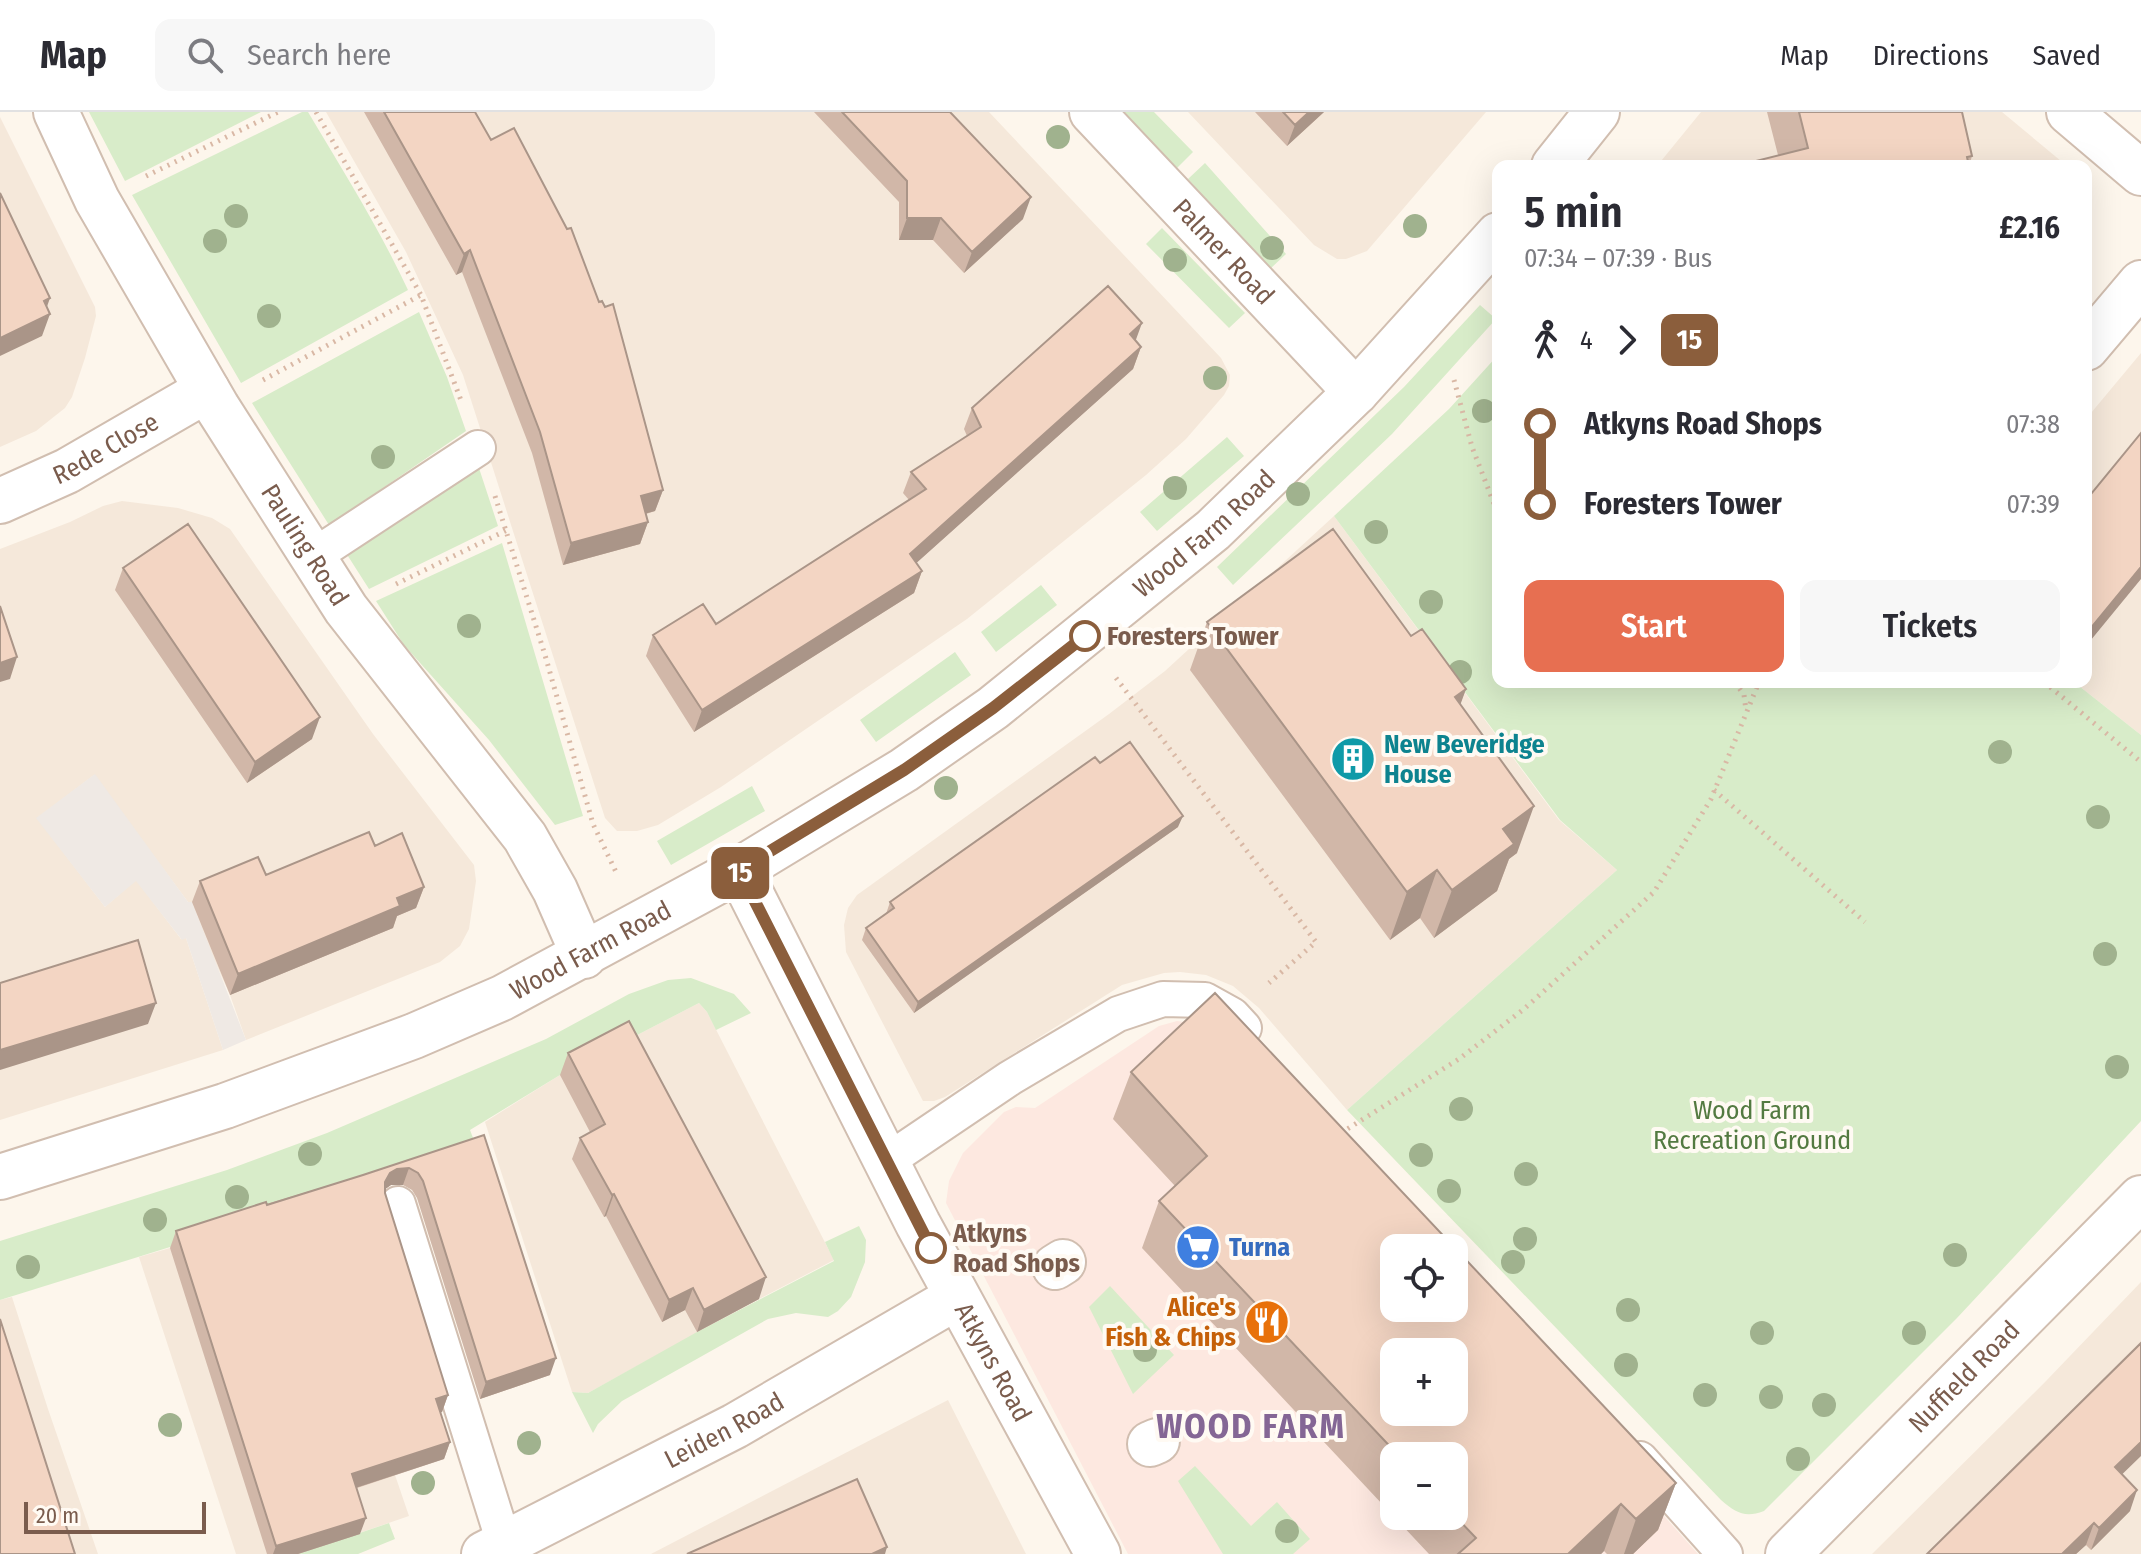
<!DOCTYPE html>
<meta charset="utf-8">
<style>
body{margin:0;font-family:"Fira Sans Condensed",sans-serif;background:#f7f7f7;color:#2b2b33;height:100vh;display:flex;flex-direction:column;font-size:30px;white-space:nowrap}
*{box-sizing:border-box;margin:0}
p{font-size:26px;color:#7c7c81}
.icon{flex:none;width:44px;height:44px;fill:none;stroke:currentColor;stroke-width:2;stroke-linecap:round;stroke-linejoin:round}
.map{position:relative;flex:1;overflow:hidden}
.panel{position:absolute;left:1492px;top:48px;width:600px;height:528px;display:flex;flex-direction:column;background:#fff;border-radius:16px;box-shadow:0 8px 32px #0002}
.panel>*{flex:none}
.badge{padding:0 16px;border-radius:12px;font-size:28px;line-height:52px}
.buttons{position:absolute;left:1380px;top:1122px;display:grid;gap:16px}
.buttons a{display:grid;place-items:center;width:88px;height:88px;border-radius:16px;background:#fff;box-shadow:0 8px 32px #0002;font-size:40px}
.scale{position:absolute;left:24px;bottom:20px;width:182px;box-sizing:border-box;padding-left:8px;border:4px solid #7a5c4d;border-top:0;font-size:22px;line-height:28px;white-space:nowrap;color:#7a5c4d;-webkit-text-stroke:6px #fffaf3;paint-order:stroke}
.map>.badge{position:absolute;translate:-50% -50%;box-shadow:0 0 0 4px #fff}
.legs{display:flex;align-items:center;gap:12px;height:88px;padding:0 32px;font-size:26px}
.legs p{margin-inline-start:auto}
.head{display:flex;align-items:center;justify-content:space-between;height:136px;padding:0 32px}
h1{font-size:44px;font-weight:600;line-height:60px}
.action{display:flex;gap:16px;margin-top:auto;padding:16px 32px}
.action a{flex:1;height:92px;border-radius:16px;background:#e76f51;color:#fff;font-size:32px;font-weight:600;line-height:92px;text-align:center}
.action a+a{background:#f7f7f7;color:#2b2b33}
ul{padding:0 32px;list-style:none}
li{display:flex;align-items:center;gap:28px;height:80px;font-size:30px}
li i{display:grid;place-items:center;width:12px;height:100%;margin:0 10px;background:currentColor}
li i::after{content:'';width:20px;height:20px;margin:-10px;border:6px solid;border-radius:50%;background:#fff}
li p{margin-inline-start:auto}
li:first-child i{background:linear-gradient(#0000 50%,currentColor 0)}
li:last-child i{background:linear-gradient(currentColor 50%,#0000 0)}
header{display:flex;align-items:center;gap:48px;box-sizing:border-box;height:112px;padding:0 40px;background:#fff;border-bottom:2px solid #e1e1e2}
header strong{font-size:38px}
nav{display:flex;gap:44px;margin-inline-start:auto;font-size:28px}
.search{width:560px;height:72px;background:#f7f7f7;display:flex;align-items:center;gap:20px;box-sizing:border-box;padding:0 28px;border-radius:16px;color:#7c7c81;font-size:30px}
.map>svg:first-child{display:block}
.residential{fill:#f5e8da}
.commercial{fill:#fde8e0;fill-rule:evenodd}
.industrial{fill:#efe9e4}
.green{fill:#d8ecc9}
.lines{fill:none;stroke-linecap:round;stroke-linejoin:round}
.service-casing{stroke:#d1beb0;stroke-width:38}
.pedestrian-casing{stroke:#d1beb0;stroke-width:48}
.minor-casing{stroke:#d1beb0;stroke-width:48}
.path{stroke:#d9b8a5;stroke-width:5;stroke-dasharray:2 6;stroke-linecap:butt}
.service{stroke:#fff;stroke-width:34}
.pedestrian{stroke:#fff;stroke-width:44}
.minor{stroke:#fff;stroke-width:44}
.tree{fill:#a0b28e}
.wall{fill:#d1b7a8;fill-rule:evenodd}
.shaded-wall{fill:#aa9588}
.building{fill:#f3d5c3;stroke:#aa9588;stroke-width:2;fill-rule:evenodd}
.line-1-casing{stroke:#fff;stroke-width:18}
.line-1{stroke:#8b5e3c;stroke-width:12}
.stop-1-dot{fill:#fff;stroke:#8b5e3c;stroke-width:4}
.labels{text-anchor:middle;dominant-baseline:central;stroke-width:8;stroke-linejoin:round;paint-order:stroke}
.street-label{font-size:26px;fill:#7a5c4d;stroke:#fffaf3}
.stop-label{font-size:26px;font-weight:bold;fill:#7a5c4d;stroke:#fffaf3;text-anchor:start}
.culture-label{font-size:26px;font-weight:bold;fill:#0d838f;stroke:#fffaf3;text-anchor:start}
.park-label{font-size:26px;fill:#537a41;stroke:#fffaf3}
.shop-label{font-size:26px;font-weight:bold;fill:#366cbe;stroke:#fffaf3;text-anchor:start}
.food-label{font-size:26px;font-weight:bold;fill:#c56008;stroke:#fffaf3;text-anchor:end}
.district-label{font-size:34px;font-weight:bold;letter-spacing:2px;fill:#846695;stroke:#fffaf3}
</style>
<header>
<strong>Map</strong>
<div class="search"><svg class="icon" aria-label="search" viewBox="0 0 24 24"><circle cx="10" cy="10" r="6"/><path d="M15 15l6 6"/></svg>Search here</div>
<nav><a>Map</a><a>Directions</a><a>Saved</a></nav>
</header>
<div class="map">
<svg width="2141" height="1442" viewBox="0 0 2141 1442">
<rect width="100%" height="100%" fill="#fdf6ec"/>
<!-- residential -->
<path class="residential" d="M326,0H989L1221,246L1230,263L1229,274L1224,283L1186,327L1146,363L967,507L721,675L658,713L637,719H617L605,706L463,263L406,140Z
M1188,0H1486L1367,139L1346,147H1337L1314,133Z
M1701,0H2002L2067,54H1657Z
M0,5L95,195L96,204L85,246L72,285L65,296L36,319L0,335Z
M2141,241V623L2074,570H2086V307Z
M122,389L178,396L212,406L230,417L373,622L474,753L476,769L469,817L460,834L440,850L246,928L230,883L188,790L94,663L37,706L105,795L136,768L181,827L186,826L223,938L0,1008V437L70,410L103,394Z
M1334,404L1559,708L1617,758L1347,998L1259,896L1233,874L1206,863L1180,860L1164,861L1122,873L945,985L934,989H923L846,840L844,813L848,796L857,783L1109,602L1165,559Z
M699,891L707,900L834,1148L759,1187L588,1281L572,1280L485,1010L560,963Z
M170,1136L395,1363L409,1404L298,1442H236L139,1145Z
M2141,1170V1442H1872L2046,1269Z
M12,1185L48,1297L98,1442H0V1188Z
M948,1288L1026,1442H651L882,1322Z"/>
<!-- commercial -->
<path class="commercial" d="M1177,909L1197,912L1394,1136V1196H1454V1169L1698,1442H1128L946,1091L949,1069L963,1041L1004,1000L1016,995L1035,996L1159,914ZM1394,1240H1454V1300H1394ZM1394,1344H1454V1404H1394Z"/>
<!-- industrial -->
<path class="industrial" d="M95,662L188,790H192L246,928L223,938L186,826L182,828L136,769L105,795L36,706Z"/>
<!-- green -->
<path class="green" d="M89,0H261L125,69Z
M302,0H308L311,5C345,62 380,118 408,178L241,271L132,83Z
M1122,0H1154L1193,40L1177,56Z
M1205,51L1286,142L1270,157L1188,67Z
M1162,116L1245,201L1229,216L1146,132Z
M1480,193L1496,207L1392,322L1233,473L1217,455L1404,275Z
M419,200L447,265L466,319L329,413L252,291Z
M1498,243V570H2074L2141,623V1009L1957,1206L1764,1399C1745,1406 1736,1401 1721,1388L1347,998L1617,758L1560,708L1334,404L1449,297Z
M1227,325L1244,344L1157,419L1140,400Z
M477,350L498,414L369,477L346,441Z
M502,431L583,704L555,713L489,628L404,533L376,489Z
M1041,473L1057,493L996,540L981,520Z
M955,540L971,563L876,630L860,608Z
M752,674L765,699L671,753L657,729Z
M691,866L734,882L751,901L716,918L707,900L699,891L560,963L470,1018L478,1039L0,1188V1129L227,1058L327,1021L546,927L629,882L668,868Z
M859,1114L866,1128L865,1150L851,1185L838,1199L828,1205L796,1201L768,1207L622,1289L598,1312L593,1321L572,1280L588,1281L697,1220L834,1149L825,1130Z
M1110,1174L1174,1243L1133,1282L1089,1195Z
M1195,1354L1251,1414L1277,1390L1310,1427L1293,1442H1223L1178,1369Z
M389,1411L395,1427L358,1442H298Z"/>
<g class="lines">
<!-- service casing -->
<g class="service-casing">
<path id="service" d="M312,445L478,336
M887,1049L1010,966L1118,902L1163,887L1205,888L1232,903L1244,916
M398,1092L505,1434
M1640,1347L1725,1442"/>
</g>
<!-- pedestrian casing -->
<g class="pedestrian-casing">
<path id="pedestrian" d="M1055,1155L1063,1150
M1150,1332L1157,1329"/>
</g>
<!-- minor casing -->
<g class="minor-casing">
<g id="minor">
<path id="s1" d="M56,0L97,88L217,295L346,497L525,725L555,778L584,844"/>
<path id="s2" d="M1092,0L1356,280"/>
<path d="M2069,0L2141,61"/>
<path d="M1554,54L1597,0"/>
<path d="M2086,236L2141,171"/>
<path id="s3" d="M0,389L67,359L207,278"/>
<path id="s4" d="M739,758L918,1112L1098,1442"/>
<path id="s5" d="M0,1065L225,994L414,924L502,886L739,758L904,658L993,596L1213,418L1356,280L1498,123"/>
<path id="s6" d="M484,1442L735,1314L957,1185"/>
<path id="s7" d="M1788,1442L2141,1086"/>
</g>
</g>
<!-- path -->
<path class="path" d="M316,0L421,183L462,291
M146,64L278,0
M263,268L421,183
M1454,268L1472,335L1498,402
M495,384L545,543L593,712L617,762
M396,472L507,418
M1116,566L1316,830L1269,871
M1735,570L1744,583L1746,598
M2044,570L2141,650
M1714,678L1865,810
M1341,1021L1459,947L1524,897L1654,780L1711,687L1759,570"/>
<!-- service -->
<use href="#service" class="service"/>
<!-- pedestrian -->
<use href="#pedestrian" class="pedestrian"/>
<!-- minor -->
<use href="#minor" class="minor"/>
</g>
<!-- trees -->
<g class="tree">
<circle cx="1058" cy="25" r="12"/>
<circle cx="236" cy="104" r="12"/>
<circle cx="1415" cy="114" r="12"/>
<circle cx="215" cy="129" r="12"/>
<circle cx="1272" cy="136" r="12"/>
<circle cx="1175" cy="148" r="12"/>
<circle cx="269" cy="204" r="12"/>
<circle cx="1215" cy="266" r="12"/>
<circle cx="1484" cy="299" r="12"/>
<circle cx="383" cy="345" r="12"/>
<circle cx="1175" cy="376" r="12"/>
<circle cx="1298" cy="382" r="12"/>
<circle cx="1376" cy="420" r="12"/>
<circle cx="1431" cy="490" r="12"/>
<circle cx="469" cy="514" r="12"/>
<circle cx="1460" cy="560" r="12"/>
<circle cx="2000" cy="640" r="12"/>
<circle cx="946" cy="676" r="12"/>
<circle cx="2098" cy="705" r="12"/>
<circle cx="2105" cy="842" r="12"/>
<circle cx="2117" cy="955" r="12"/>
<circle cx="1461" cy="997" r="12"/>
<circle cx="310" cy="1042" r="12"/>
<circle cx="1421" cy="1043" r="12"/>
<circle cx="1526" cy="1062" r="12"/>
<circle cx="1449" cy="1079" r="12"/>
<circle cx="237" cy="1085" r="12"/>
<circle cx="155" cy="1108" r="12"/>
<circle cx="1525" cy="1127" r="12"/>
<circle cx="1955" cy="1143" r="12"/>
<circle cx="1513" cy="1150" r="12"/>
<circle cx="28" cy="1155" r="12"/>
<circle cx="1628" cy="1198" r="12"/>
<circle cx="1762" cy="1221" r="12"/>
<circle cx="1914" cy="1221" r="12"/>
<circle cx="1145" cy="1238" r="12"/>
<circle cx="1626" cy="1253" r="12"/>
<circle cx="1705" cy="1283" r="12"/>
<circle cx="1771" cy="1285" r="12"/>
<circle cx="1824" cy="1293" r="12"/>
<circle cx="170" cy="1313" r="12"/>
<circle cx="529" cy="1331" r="12"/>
<circle cx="1798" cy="1347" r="12"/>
<circle cx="423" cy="1371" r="12"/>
<circle cx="1287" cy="1419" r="12"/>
</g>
<!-- wall -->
<path class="wall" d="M364,0H475L663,378L655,399L646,402L648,410L640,432L563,453L532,341L462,160L456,163Z
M814,0H950L1023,107L964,161L933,128H899V90Z
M1255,0H1324L1287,34Z
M1767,0H1962L1972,44L1969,54L1778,43Z
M1136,229L1141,235L1133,257L916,451L922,459L914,481L694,620L646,544L653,523L716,512L909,388L903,381L911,360L967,324L964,317L972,296Z
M123,456L312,627L247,671L115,478Z
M1207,510L1411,524L1466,577L1460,592L1517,741L1509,747L1497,779L1434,826L1420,806L1390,828L1190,558Z
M1100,651L1178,715L914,901L862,828L866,816L886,802L890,790Z
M375,734L424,775L416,796L397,804L393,816L230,883L192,790L200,769L266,763Z
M568,941L759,1187L697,1220L685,1198L662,1210L606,1104L604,1105L572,1047L580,1026L590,1020L560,963Z
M1131,960L1676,1371L1658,1418L1633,1442H1607L1604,1439L1601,1442H1429L1142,1136L1159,1089L1175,1074L1113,1007ZM1394,1344H1454V1404H1394Z
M484,1023L550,1263L480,1287L417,1086L412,1078L403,1073H391L385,1077V1081L448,1283L442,1300H440L450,1330L444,1347L357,1376L360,1422L298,1442H267L170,1136L176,1119L363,1063Z
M2122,1362L2130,1399L2091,1438L2086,1433L2076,1442H1927Z"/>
<!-- shaded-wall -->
<path class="shaded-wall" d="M1309,0H1324L1287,34L1295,13Z
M1031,85L1023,107L964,161L972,140Z
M907,106H941L933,128H899Z
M470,138L462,160L456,163L464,142Z
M50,186L43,206L50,202L42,224L0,244V226L44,189Z
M1142,211L1134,233L1130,222Z
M1141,235L1133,257L903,463L910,442Z
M663,378L655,399L633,405L641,384Z
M648,410L640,432L563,453L571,431Z
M2141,455V467L2086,534V522Z
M922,459L914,481L694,620L702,598Z
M17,545L10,567L0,570V551Z
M1466,577L1449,624L1455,585Z
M320,605L312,627L247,671L255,650Z
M1534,694L1517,741L1509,747L1497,779L1434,826L1452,778L1503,717Z
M1183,704L1178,715L914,901L918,890Z
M1437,758L1420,806L1390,828L1407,780Z
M424,775L416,796L397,804L393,816L230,883L238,862L397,786Z
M156,891L148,912L0,958V938Z
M409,1056L403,1073H391L384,1078L385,1070L390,1061L397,1057Z
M614,1082L606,1104L604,1105L612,1083Z
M766,1165L759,1187L697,1220L704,1198Z
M693,1176L685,1198L662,1210L669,1188Z
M556,1246L550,1263L480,1287L486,1270Z
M448,1283L442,1300L430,1304L436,1287Z
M450,1330L444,1347L346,1379L352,1362Z
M2141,1330V1344L2107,1377L2115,1355Z
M1676,1371L1658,1418L1633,1442H1624L1636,1407Z
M2137,1378L2130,1399L2091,1438L2099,1416Z
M1621,1392L1604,1439L1601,1442H1568Z
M366,1406L360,1422L298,1442H273L276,1434Z
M2094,1411L2086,1433L2076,1442H2062Z
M887,1435L885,1442H872Z"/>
<!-- building -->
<path class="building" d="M384,0H475L491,28L514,16L567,117L571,116L599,190L602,189L605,195L613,192L663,378L641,384L648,410L571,431L540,320L470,138L464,142Z
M842,0H950L1031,85L972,140L941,106H907V69Z
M1283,0H1309L1295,13Z
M1799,0H1962L1972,44L1967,45L1969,54H1736L1808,36Z
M0,81L50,186L44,189L50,202L0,226Z
M1108,174L1142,211L1130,222L1141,235L910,442L922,459L702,598L653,523L703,492L716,512L926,377L911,360L981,315L972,296Z
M2141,321V455L2086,522V388Z
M188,412L320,605L255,650L123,456Z
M1333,417L1411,524L1422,517L1466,577L1455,585L1534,694L1503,717L1514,732L1452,778L1437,758L1407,780L1207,510Z
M0,494L17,545L0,551Z
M1130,630L1183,704L918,890L866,816L894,796L890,790L1095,645L1100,651Z
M369,720L375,734L402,721L424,775L397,786L400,794L238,862L200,769L258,745L266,763Z
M138,828L156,891L0,938V871Z
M1215,881L1676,1371L1636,1407L1621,1392L1568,1442H1458L1476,1426L1454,1403V1344H1399L1159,1089L1207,1044L1131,960ZM1394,1136H1454V1196H1394ZM1394,1240H1454V1300H1394Z
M629,909L766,1165L704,1198L693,1176L669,1188L614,1082L612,1083L580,1026L605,1012L568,941Z
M484,1023L556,1246L486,1270L423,1069L418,1061L409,1056L397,1057L390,1061L385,1070V1081L448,1283L436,1287L450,1330L352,1362L366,1406L276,1434L176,1119L266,1090L267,1093L363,1063Z
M0,1207L75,1442H0Z
M2141,1231V1330L2115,1355L2137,1378L2099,1416L2094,1411L2062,1442H1927Z
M857,1367L887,1435L872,1442H687Z"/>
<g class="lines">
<!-- line-1 casing -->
<g class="line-1-casing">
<path id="line-1" d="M931,1136L739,758L904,658L993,596L1085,524"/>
</g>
<!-- line-1 -->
<use href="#line-1" class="line-1"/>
</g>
<!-- icons -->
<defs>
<g id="building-disc" transform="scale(2.3)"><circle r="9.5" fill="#0f9aa8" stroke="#fffaf3"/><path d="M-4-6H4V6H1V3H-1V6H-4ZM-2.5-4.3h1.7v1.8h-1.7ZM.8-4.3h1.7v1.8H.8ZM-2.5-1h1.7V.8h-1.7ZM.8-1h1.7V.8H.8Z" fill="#fff"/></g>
<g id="supermarket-disc" transform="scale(2.3)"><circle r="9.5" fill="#3f7fe0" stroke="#fffaf3"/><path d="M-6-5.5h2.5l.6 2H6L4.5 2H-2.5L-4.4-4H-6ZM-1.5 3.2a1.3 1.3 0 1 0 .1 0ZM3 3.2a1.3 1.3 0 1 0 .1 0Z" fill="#fff"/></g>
<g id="restaurant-disc" transform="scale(2.3)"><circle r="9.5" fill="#e8710a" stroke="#fffaf3"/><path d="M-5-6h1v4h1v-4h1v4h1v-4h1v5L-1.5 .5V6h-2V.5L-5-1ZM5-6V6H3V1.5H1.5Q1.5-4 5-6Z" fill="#fff"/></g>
</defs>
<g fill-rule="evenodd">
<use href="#building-disc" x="1353" y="647"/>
<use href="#supermarket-disc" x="1198" y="1135"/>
<use href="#restaurant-disc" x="1267" y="1210"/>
</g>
<!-- markers -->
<g class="stop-1-dot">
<circle cx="1085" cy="524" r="14"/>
<circle cx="931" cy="1136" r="14"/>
</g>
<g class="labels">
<!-- street labels -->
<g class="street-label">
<text stroke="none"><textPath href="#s2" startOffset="192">Palmer Road</textPath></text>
<text stroke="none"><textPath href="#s3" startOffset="118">Rede Close</textPath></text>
<text stroke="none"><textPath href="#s5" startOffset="1378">Wood Farm Road</textPath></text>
<text stroke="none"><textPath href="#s1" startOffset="500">Pauling Road</textPath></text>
<text stroke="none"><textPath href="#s5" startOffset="634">Wood Farm Road</textPath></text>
<text stroke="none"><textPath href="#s4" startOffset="554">Atkyns Road</textPath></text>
<text stroke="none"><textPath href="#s7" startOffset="250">Nuffield Road</textPath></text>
<text stroke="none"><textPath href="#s6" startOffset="270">Leiden Road</textPath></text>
</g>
<!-- stop labels -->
<g class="stop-label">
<text x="1107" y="524">Foresters Tower</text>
<text x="953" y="1121">Atkyns<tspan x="953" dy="30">Road Shops</tspan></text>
</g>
<!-- culture labels -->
<g class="culture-label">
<text x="1384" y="632">New Beveridge<tspan x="1384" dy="30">House</tspan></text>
</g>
<!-- park labels -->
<g class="park-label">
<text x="1752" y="998">Wood Farm<tspan x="1752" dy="30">Recreation Ground</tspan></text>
</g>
<!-- shop labels -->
<g class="shop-label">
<text x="1229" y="1135">Turna</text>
</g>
<!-- food labels -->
<g class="food-label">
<text x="1236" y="1195">Alice's<tspan x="1236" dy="30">Fish &amp; Chips</tspan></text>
</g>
<!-- district labels -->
<g class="district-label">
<text x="1251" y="1314">WOOD FARM</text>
</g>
</g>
</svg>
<div class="buttons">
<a><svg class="icon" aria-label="locate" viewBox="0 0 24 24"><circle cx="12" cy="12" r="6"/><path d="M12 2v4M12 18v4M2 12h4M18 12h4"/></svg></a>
<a>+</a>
<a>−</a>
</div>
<div class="scale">20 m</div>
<b class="badge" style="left:740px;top:761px;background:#8b5e3c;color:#fff">15</b>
<section class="panel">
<div class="head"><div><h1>5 min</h1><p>07:34 – 07:39 · Bus</p></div><b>£2.16</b></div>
<div class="legs"><svg class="icon" aria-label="walk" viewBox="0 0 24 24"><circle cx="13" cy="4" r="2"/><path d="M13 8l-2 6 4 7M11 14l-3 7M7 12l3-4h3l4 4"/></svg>4<svg class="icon" aria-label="forward" viewBox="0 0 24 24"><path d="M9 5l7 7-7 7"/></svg><b class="badge" style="background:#8b5e3c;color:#fff">15</b></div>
<ul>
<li><i style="color:#8b5e3c"></i><b>Atkyns Road Shops</b><p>07:38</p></li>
<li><i style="color:#8b5e3c"></i><b>Foresters Tower</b><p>07:39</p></li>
</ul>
<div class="action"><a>Start</a><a>Tickets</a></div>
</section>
</div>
